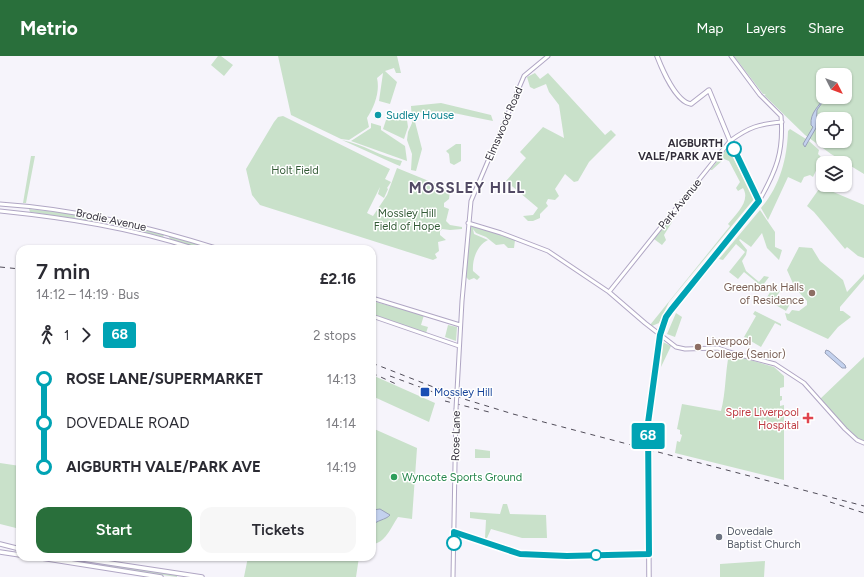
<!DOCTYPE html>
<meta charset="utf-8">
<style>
body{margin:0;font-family:Figtree,sans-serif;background:#f7f7f7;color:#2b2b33;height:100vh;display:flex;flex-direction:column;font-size:15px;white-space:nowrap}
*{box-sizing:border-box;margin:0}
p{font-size:13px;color:#7c7c81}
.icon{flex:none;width:22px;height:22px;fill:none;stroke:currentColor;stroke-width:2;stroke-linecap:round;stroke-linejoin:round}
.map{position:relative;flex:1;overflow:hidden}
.details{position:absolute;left:16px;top:189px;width:360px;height:316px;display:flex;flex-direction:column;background:#fff;border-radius:12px;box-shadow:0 1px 3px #0004}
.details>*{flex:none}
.badge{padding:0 8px;border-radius:3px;font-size:14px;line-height:26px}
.needle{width:26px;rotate:132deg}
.tools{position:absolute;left:816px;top:12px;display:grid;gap:8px}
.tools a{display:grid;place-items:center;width:36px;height:36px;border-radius:8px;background:#fff;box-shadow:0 1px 3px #0004;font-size:20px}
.map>.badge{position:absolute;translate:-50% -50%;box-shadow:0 0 0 2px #fff}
.legs{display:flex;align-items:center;gap:6px;height:44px;padding:0 20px;font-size:13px}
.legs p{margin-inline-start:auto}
.summary{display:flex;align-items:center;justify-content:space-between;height:68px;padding:0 20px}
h1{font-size:22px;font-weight:600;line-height:30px}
.button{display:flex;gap:8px;margin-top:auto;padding:8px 20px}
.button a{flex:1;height:46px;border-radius:12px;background:#296f3b;color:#fff;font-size:16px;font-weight:600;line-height:46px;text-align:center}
.button a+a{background:#f7f7f7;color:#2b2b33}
ul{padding:0 20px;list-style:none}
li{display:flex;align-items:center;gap:14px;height:44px;font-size:15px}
li i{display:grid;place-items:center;width:6px;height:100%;margin:0 5px;background:currentColor}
li i::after{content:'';width:10px;height:10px;margin:-5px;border:3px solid;border-radius:50%;background:#fff}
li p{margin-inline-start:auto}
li:first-child i{background:linear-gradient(#0000 50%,currentColor 0)}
li:last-child i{background:linear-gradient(currentColor 50%,#0000 0)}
header{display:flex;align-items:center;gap:24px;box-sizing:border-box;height:56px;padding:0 20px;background:#296f3b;color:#fff}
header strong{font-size:19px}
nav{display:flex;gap:22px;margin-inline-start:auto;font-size:14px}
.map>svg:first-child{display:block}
.green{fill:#c9e1ca;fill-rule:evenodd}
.water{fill:#c3d1ee;stroke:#98a0b8}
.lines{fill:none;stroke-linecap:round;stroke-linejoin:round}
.minor-casing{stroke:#b0a6c4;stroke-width:5}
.major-casing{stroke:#b0a6c4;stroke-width:5.5}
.minor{stroke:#fff;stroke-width:3}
.major{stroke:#fff;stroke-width:3.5}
.rail{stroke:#514d59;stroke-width:1;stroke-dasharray:5 5;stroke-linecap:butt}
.minor-bridge-casing{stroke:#b0a6c4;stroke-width:5;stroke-linecap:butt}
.minor-bridge{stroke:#fff;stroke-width:3}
.line-1-casing{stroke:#fff;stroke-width:9}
.line-1{stroke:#00a3b4;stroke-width:6}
.culture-dot{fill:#0f9aa8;stroke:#fff;stroke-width:1.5}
.stop-1-dot{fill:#fff;stroke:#00a3b4;stroke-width:2}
.education-dot{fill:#8d6e63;stroke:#fff;stroke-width:1.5}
.transit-dot{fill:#1a4fb4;stroke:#fff;stroke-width:1.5}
.health-dot{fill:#e0444e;stroke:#fff;stroke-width:1.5}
.leisure-dot{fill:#2e9e5b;stroke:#fff;stroke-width:1.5}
.worship-dot{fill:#6b7280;stroke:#fff;stroke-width:1.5}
.labels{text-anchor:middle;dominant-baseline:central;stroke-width:3;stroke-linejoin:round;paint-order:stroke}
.culture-label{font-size:11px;fill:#0d838f;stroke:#fff;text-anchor:start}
.street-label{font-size:11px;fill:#332f3b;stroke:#fff}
.stop-label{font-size:11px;font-weight:bold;fill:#332f3b;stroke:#fff;text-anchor:end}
.park-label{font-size:11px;fill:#345b37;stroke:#fff}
.education-label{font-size:11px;fill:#785e54;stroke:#fff;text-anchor:end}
.transit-label{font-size:11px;fill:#164399;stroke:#fff;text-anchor:start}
.health-label{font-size:11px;fill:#be3a42;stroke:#fff;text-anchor:end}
.leisure-label{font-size:11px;fill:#27864d;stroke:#fff;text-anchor:start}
.worship-label{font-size:11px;fill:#5b616d;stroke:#fff;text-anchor:start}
.district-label{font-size:15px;font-weight:bold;letter-spacing:1px;fill:#524a64;stroke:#fff}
</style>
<header>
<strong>Metrio</strong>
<nav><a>Map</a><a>Layers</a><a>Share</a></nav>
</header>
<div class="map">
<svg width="864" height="521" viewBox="0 0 864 521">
<rect width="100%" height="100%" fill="#f6f4fb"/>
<!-- green -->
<path class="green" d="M218,0H221L233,9L224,20L211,9Z
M278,0H397L401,17H396L394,12L385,15L397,26L390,48L379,45L383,17L377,22C380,35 375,50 367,62L369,71L349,84L341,83L291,59Z
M734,0H864V118L831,98L805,79L767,42L764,39L766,38H763ZM823,19H845V41H823ZM823,63H845V85H823Z
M535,17L540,23L548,17L605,79L611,74L616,79L589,106L578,125L574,126L565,118L555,133L559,140L555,144L548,143L546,147L548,150L540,158V162L533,165H528L523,160L533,159L538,152L506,125L526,102L520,96L543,71L564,82L559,49L549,36L546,28L534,33L530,31L527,21Z
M441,47L491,59L493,65C465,60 442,51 413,58L422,93L416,115L411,114L412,98L407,84L408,76L412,67L411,50Z
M283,60L390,113L385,123L391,126L387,132L388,133L384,142L378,138L380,131L367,157L373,160L387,139L397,112L441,130L450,135L449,143L444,147V151L449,153L446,165L450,169L462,171V173L450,174L442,173L440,175V179L446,184L438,186L439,195L435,198L437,202L433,204L260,149L252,139L246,113L274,66L278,61Z
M389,62L407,64L408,71L404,83L383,73L386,64Z
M371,67L381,70V74L405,90L407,105L351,85L371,72Z
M790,73L806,83L803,88L805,90L809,85L819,94L818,98L822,102L813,121L810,119L804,121L801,127L788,121L768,164L761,152C780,130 787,103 788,75Z
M342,84C363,88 381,101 402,105L400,110L395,108Z
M456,88H461V105L454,109L450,107L449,98L446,95Z
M727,93L730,95L754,143L669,246L659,267L652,270L650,269L730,170L728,168C736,158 751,145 743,132L738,135L736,132L740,126L729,105L724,103L712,114H710Z
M31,100H35L26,147H23Z
M819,133L831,135L864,149V202L858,200L847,191L845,193L814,156L807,150Z
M29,153L84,159L110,166L106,167L30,156Z
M760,154L775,176V191L782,194L779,204L767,192L762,177L751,191L740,183L739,184L747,194L746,199L742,205L746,215L759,226L764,220L769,221L763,229H760L744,216L738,223L729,216L745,196L736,188L723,204L719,203Z
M669,164L672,166L664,179L666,184L662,189L654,183Z
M114,165L164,178V179L163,181L112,168Z
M470,168L515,184L514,192H508L504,188L496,189L486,181L476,177L473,173L474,178L488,184C477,189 472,204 473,215L480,221L477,224L474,222L469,224L462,217Z
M168,179L212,193H201L170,183Z
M799,191L812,192L820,205L843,224L847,236L864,218V223L840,251V255H843L851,261L838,271L828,283L787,264L785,257L789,258L792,254L799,255L807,249V245L795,232L787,214Z
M773,231L780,235L773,247L766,243Z
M777,241L790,248L786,255L774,248Z
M372,245L424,259L421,269L428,271L426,277L372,258Z
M755,255L781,268V270L775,267L761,291L744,281L756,260L753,258Z
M676,257L682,261L675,281L667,278Z
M448,269L457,271L456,285L445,281Z
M663,286L671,290L661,311Z
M729,298L774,311L784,320V331L780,332V340H782V344L780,345V350L784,349V424L675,397L677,385L680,386L682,379L680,378V374L677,373L682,348L721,355C726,336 725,317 729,298Z
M864,301V387L857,384L819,344Z
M372,319L435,347L429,366L372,340Z
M372,372L417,392L412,463L398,461C391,471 385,488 372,488Z
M475,393L490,395V402H475Z
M0,407L20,410V473L0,468Z
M503,448H507L510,458L546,459L547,482H522L491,473L487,482H485L486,464L470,462V456L500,458Z
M248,501H359L356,521H244Z
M765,505L764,521H720V508Z
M99,506L177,519V521L99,510Z"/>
<!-- water -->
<path class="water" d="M824,41H826L817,54L816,72L805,91L803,88L813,71L811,69C810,56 819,51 824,41Z
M826,294L829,295L845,309L846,312H842L825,297Z
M380,453L390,459C386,464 376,464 372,470V454Z"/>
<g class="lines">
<!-- minor casing -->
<g class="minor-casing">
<path id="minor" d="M731,0L760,39L781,60C784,96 776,115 759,145
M0,148C76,153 146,170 219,193
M0,155C68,162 131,172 196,193
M468,167L501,177L548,195L609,236L645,267L676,291L685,293L718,292L729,296L775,308L804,327L845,373L857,384L864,387
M609,236L730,85C749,71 759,68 782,66
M372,242L460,269
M372,260L459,290
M457,335L462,245L471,145L524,20L548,0
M453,521L456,353"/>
</g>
<!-- major casing -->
<g class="major-casing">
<path id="major" d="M0,488L20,493
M0,496L20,499
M35,501L161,521
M70,501L202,521
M649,521L648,367L660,279L666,261L671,254L759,145L730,85L709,34L691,48C676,46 662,13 657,0"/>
</g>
<!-- minor -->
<use href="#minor" class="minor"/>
<!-- major -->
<use href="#major" class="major"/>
<!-- rail -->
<path class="rail" d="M0,211L20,213
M372,307L464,343L513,358L864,450
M372,317L396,328
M390,320L452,343
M445,345L493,357
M830,446L864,457"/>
<!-- minor-bridge casing -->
<g class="minor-bridge-casing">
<path id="minor-bridge" d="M456,353L457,335"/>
</g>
<!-- minor-bridge -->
<use href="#minor-bridge" class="minor-bridge"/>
</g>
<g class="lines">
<!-- line-1 casing -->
<g class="line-1-casing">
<path id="line-1" d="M454,487V476L520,498L567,500L649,498L648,367L660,279L666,261L671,254L759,145L734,93"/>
</g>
<!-- line-1 -->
<use href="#line-1" class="line-1"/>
</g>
<!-- markers -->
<circle class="culture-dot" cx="378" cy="59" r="4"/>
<g class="stop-1-dot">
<circle cx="734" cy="93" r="7"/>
<circle cx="454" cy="487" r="7"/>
<circle cx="596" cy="499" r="5"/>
</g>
<g class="education-dot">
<circle cx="812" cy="237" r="4"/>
<circle cx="698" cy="291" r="4"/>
</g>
<rect class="transit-dot" x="420" y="331" width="10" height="10" rx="2"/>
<path class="health-dot" d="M806 356h4v4h4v4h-4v4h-4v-4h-4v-4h4z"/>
<circle class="leisure-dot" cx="394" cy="421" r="4"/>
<circle class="worship-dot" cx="719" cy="481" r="4"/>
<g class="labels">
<!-- culture labels -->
<g class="culture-label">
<text x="386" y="59">Sudley House</text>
</g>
<!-- street labels -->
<g class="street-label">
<text transform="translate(504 68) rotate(-67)">Elmswood Road</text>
<text transform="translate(680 148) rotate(-51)">Park Avenue</text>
<text transform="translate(111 164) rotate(12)">Brodie Avenue</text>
<text transform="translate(456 380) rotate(-89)">Rose Lane</text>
</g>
<!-- stop labels -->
<g class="stop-label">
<text x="723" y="87">AIGBURTH<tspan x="723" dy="13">VALE/PARK AVE</tspan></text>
</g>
<!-- park labels -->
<g class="park-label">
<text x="295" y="114">Holt Field</text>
<text x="407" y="157">Mossley Hill<tspan x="407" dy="13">Field of Hope</tspan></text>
</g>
<!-- education labels -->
<g class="education-label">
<text x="804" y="231">Greenbank Halls<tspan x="804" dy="13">of Residence</tspan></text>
<text x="706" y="285" text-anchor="start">Liverpool<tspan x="706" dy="13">College (Senior)</tspan></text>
</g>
<!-- transit labels -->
<g class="transit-label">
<text x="434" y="336">Mossley Hill</text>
</g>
<!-- health labels -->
<g class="health-label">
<text x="799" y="356">Spire Liverpool<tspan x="799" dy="13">Hospital</tspan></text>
</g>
<!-- leisure labels -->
<g class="leisure-label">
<text x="402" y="421">Wyncote Sports Ground</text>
</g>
<!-- worship labels -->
<g class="worship-label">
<text x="727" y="475">Dovedale<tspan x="727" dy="13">Baptist Church</tspan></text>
</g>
<!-- district labels -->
<g class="district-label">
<text x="467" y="132">MOSSLEY HILL</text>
</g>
</g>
</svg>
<div class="tools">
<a><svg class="needle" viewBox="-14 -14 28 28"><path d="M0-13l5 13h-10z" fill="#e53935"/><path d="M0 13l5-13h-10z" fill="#7c7c81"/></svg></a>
<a><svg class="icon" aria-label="locate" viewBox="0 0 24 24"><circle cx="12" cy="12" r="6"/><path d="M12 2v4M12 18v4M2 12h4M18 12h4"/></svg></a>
<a><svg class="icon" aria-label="layers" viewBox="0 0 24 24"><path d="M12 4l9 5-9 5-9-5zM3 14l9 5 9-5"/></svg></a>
</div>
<b class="badge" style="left:648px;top:380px;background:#00a3b4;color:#fff">68</b>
<section class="details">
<div class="summary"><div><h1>7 min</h1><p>14:12 – 14:19 · Bus</p></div><b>£2.16</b></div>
<div class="legs"><svg class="icon" aria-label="walk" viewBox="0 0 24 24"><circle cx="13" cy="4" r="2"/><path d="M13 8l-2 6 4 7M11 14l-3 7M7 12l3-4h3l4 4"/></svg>1<svg class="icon" aria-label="forward" viewBox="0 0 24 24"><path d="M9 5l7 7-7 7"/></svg><b class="badge" style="background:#00a3b4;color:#fff">68</b><p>2 stops</p></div>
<ul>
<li><i style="color:#00a3b4"></i><b>ROSE LANE/SUPERMARKET</b><p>14:13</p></li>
<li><i style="color:#00a3b4"></i><span>DOVEDALE ROAD</span><p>14:14</p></li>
<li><i style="color:#00a3b4"></i><b>AIGBURTH VALE/PARK AVE</b><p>14:19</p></li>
</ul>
<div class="button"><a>Start</a><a>Tickets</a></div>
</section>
</div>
